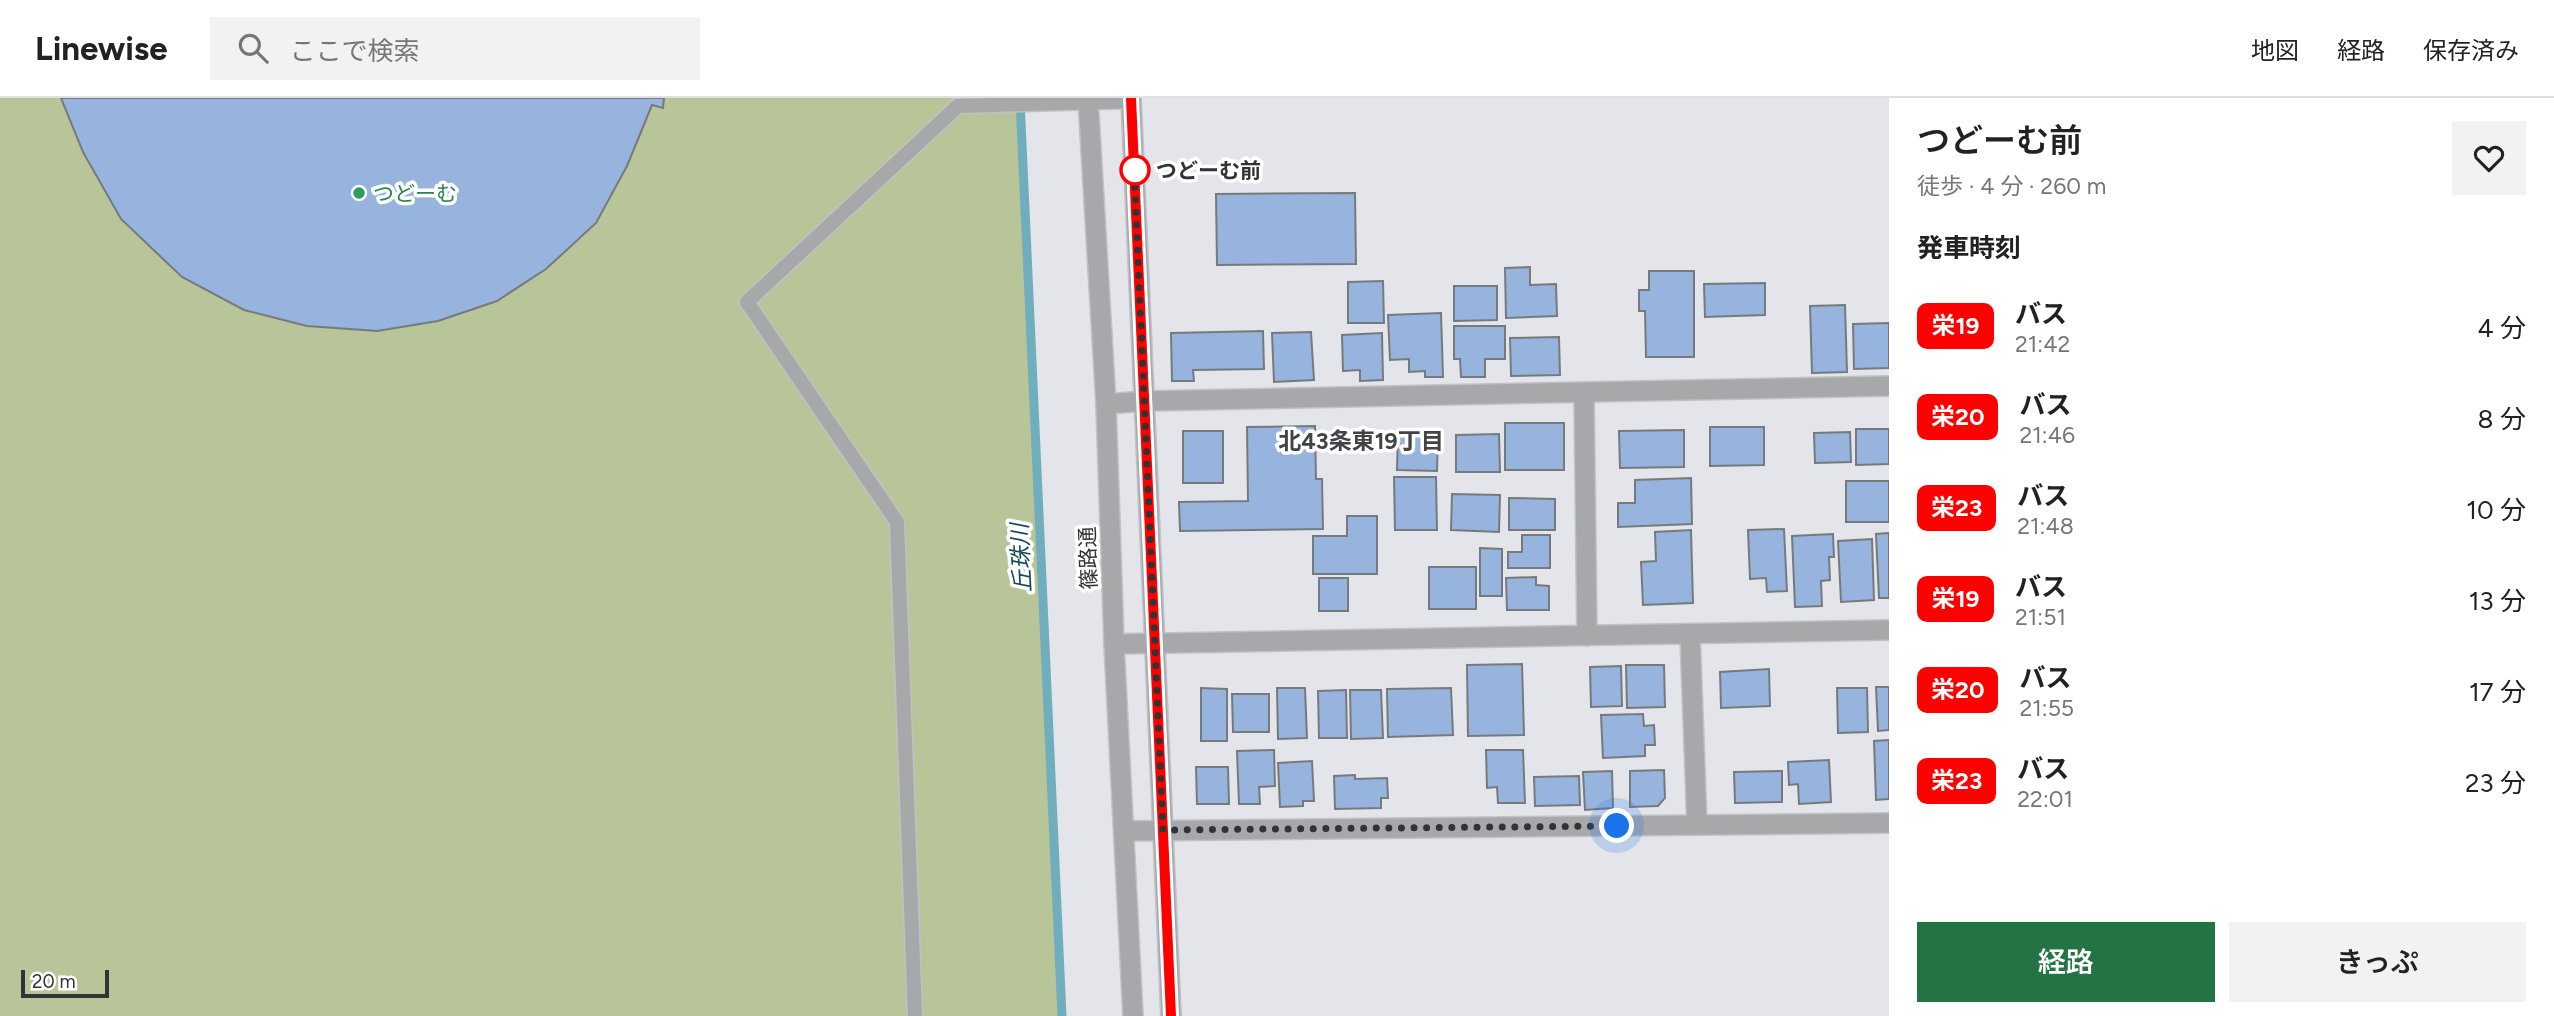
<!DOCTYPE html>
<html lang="ja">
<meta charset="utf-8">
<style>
body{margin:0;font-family:Figtree,"Noto Sans JP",sans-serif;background:#f2f2f2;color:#222;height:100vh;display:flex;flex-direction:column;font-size:26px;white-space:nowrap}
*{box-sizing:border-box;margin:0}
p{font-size:23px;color:#767676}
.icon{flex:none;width:38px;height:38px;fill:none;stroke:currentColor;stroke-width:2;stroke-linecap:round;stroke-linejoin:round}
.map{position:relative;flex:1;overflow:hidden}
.side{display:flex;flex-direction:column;background:#fff;width:665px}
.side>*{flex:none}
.badge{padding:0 14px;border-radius:10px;font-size:24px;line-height:46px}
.scale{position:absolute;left:21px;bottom:18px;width:88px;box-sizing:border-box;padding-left:7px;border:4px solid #323335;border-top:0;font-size:19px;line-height:24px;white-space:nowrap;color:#323335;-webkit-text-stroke:5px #fff;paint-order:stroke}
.you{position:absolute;width:35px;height:35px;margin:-18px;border:5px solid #fff;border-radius:50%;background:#1a73e8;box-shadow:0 0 0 10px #1a73e833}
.map>.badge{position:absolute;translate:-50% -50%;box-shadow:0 0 0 4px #fff}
h2{padding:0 28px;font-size:26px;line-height:63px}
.round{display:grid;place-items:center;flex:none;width:74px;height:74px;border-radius:0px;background:#f2f2f2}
.overview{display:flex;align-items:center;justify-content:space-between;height:119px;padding:0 28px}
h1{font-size:33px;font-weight:600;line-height:52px}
.cta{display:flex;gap:14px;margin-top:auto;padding:14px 28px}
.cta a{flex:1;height:80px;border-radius:0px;background:#237445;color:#fff;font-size:28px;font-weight:600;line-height:80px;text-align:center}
.cta a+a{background:#f2f2f2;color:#222}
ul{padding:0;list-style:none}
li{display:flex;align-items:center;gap:21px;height:91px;padding:0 28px}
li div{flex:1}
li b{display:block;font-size:26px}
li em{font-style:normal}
li .badge{min-width:77px;font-weight:700;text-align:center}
header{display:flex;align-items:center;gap:42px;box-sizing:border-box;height:98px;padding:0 35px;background:#fff;border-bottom:2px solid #e0e0e0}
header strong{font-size:33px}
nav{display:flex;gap:38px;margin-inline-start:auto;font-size:24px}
.search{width:490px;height:63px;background:#f2f2f2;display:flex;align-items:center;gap:18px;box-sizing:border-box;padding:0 24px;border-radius:0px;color:#767676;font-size:26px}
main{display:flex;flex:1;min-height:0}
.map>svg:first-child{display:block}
.green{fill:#b8c599}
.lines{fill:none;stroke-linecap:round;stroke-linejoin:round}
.stream{stroke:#70aebe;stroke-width:9}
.building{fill:#96b4dd;stroke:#777a7d;stroke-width:2}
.service-casing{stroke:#c0c1c6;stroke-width:17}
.minor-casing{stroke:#c0c1c6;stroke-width:22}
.tertiary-casing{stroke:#c0c1c6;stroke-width:22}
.service{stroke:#a7a8a9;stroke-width:14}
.minor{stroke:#a7a8a9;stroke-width:19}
.tertiary{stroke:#a7a8a9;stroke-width:19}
.line-casing{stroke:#fff;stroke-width:16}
.line{stroke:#f00;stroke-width:10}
.walk{stroke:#323335;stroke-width:7;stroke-dasharray:0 12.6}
.stop-dot{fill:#fff;stroke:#f00;stroke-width:3.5}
.leisure-dot{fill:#2e9e5b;stroke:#fff;stroke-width:2.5}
.labels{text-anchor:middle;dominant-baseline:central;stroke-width:7;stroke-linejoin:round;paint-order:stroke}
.stop-label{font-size:21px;font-weight:bold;fill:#323335;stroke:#fff;text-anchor:start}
.leisure-label{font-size:21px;fill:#27864d;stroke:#fff;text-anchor:start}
.street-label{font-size:21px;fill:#323335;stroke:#fff}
.neighbourhood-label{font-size:23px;font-weight:bold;fill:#414346;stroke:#fff}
.water-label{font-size:23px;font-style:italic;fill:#124955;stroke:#fff}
</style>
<header>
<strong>Linewise</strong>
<div class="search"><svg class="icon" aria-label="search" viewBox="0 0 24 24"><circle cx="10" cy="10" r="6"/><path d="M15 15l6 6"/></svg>ここで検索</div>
<nav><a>地図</a><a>経路</a><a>保存済み</a></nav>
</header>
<main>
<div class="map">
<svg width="1889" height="918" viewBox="0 0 1889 918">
<rect width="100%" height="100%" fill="#e3e5ea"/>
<!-- green -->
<path class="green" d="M0,0H1020L1062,918H0Z"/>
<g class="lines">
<!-- stream -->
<path class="stream" d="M1020,2L1062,918"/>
</g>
<!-- building -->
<path class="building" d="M61,0H664L663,10L652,7L627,68L596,125L546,171L497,203L438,223L377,233L307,228L244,212L182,179L121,121L83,54Z
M1355,95L1356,166L1217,167L1216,96Z
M1530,169V187L1556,186L1557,218L1506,220L1505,170Z
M1649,173H1694V259H1646L1645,213H1639V192H1649Z
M1383,183L1384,225H1348V184Z
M1765,185V217L1705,219L1704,186Z
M1454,188H1497V222L1454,223Z
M1845,207L1847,274L1812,275L1810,208Z
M1441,215L1443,279H1425V273L1409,274V261L1390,262L1388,217Z
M1889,225V270L1854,271L1853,226Z
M1454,228H1505V261H1485V279H1461L1460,261H1454Z
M1263,233L1264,271L1193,272L1194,283H1172L1171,235Z
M1311,234L1314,282L1274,284L1272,235Z
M1382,235L1383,282L1360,283V272L1343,273L1342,237Z
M1559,239L1560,277L1511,278L1510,240Z
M1505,325H1564V372H1505Z
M1315,328L1316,381H1322L1323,431L1180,433L1179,404L1248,403L1247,329Z
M1710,329H1764V367L1710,368Z
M1856,331H1889V366L1856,367Z
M1684,332V369L1620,370L1619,333Z
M1183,333H1223V385H1183Z
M1850,334L1851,364L1815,365L1814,335Z
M1398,335L1438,337L1437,373L1397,372Z
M1499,336L1500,374H1456V337Z
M1394,379H1436L1437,432H1395Z
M1691,380L1692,426L1618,429V405H1635V382Z
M1846,383H1889V424H1846Z
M1452,396L1500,397L1499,434L1451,432Z
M1509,400L1555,401V432H1509Z
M1347,418H1377V476H1313V438H1347Z
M1784,431L1787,493L1767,494L1766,480L1750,481L1748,432Z
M1691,432L1693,505L1643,507L1641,464L1656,463L1655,434Z
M1889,435V500H1879L1876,436Z
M1833,436L1834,459H1829L1830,482L1821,483L1822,508L1795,509L1792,438Z
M1522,437H1550V470H1508V454H1522Z
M1872,441L1874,502L1841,504L1838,443Z
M1480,450L1502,451V498H1480Z
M1429,469H1476V511H1429Z
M1536,479V487L1549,488V512H1507L1506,480Z
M1319,480H1348V513H1319Z
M1522,566L1524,637L1468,638L1467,567Z
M1626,567H1664L1665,609L1627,610Z
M1621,568L1622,608L1591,609L1590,569Z
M1769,571L1770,608L1721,610L1720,574Z
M1876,589H1889V632L1878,633Z
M1201,590L1227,591V643H1201Z
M1277,590H1305L1307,640L1278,641Z
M1451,590L1453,637L1388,639L1387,591Z
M1837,590H1867L1868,634L1838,635Z
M1346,592L1347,640H1319L1318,593Z
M1350,592H1381L1383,640L1351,641Z
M1232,596H1269V634H1233Z
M1643,616L1644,628L1654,627L1655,647H1645V658L1603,660L1601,617Z
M1889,642V701L1876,702L1874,643Z
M1274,652L1275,688L1259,689L1260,706H1239L1237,653Z
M1486,652H1523L1525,705H1498L1497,689L1487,690Z
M1829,662L1831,704L1799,706L1798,686L1789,687L1788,664Z
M1312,663L1314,703H1303V708L1280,709L1278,665Z
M1196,669H1228L1229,706H1197Z
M1664,672L1665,700L1658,708L1630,709V673Z
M1612,673L1613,710L1585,712L1583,674Z
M1782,673V704L1735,705L1734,674Z
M1355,677V681L1387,680L1388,700H1381V710L1335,711L1334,678Z
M1579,678L1580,707L1535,708L1534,679Z"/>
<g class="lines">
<!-- service casing -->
<g class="service-casing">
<path id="service" d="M915,918L897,424L747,204L958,8L1131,3"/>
</g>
<!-- minor casing -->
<g class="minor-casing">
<path id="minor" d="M1584,295L1587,538
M1106,306L1145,303L1889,288
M1690,536L1697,727
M1114,546L1889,532
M1125,733L1889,725"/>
</g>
<!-- tertiary casing -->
<g class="tertiary-casing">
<path id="tertiary" d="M1088,0L1106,306L1114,546L1133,918
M1131,0L1171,918"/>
</g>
<!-- service -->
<use href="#service" class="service"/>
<!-- minor -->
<use href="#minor" class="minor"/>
<!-- tertiary -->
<use href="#tertiary" class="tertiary"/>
</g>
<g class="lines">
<!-- line casing -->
<g class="line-casing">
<path id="line" d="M1131,0L1171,918"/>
</g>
<!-- line -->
<use href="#line" class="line"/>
<!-- walk -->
<path class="walk" d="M1135,72L1134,68L1163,732L1617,728"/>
</g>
<!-- markers -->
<circle class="stop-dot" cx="1135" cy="72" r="14"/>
<circle class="leisure-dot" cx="359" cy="95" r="7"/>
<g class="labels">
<!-- stop labels -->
<g class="stop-label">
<text x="1156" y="72">つどーむ前</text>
</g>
<!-- leisure labels -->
<g class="leisure-label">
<text x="373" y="95">つどーむ</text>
</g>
<!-- street labels -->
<g class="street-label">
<text transform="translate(1088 460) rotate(-92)">篠路通</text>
</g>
<!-- neighbourhood labels -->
<g class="neighbourhood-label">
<text x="1361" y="343">北43条東19丁目</text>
</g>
<!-- water labels -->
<g class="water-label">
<text transform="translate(1021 460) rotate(-93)">丘珠川</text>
</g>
</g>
</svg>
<div class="scale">20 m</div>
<div class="you" style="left:1617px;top:728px"></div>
</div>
<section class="side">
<div class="overview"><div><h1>つどーむ前</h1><p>徒歩 · 4 分 · 260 m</p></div><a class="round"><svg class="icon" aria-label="heart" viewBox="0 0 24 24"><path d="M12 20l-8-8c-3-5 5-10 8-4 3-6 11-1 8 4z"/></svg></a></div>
<h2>発車時刻</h2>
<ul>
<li><span class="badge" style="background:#f00;color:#fff">栄19</span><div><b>バス</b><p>21:42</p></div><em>4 分</em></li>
<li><span class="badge" style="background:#f00;color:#fff">栄20</span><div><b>バス</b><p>21:46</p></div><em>8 分</em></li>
<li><span class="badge" style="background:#f00;color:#fff">栄23</span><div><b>バス</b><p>21:48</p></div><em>10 分</em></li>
<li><span class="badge" style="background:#f00;color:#fff">栄19</span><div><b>バス</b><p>21:51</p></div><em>13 分</em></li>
<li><span class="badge" style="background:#f00;color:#fff">栄20</span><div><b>バス</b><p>21:55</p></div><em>17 分</em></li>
<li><span class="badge" style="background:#f00;color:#fff">栄23</span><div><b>バス</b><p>22:01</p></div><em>23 分</em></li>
</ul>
<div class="cta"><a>経路</a><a>きっぷ</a></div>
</section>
</main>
